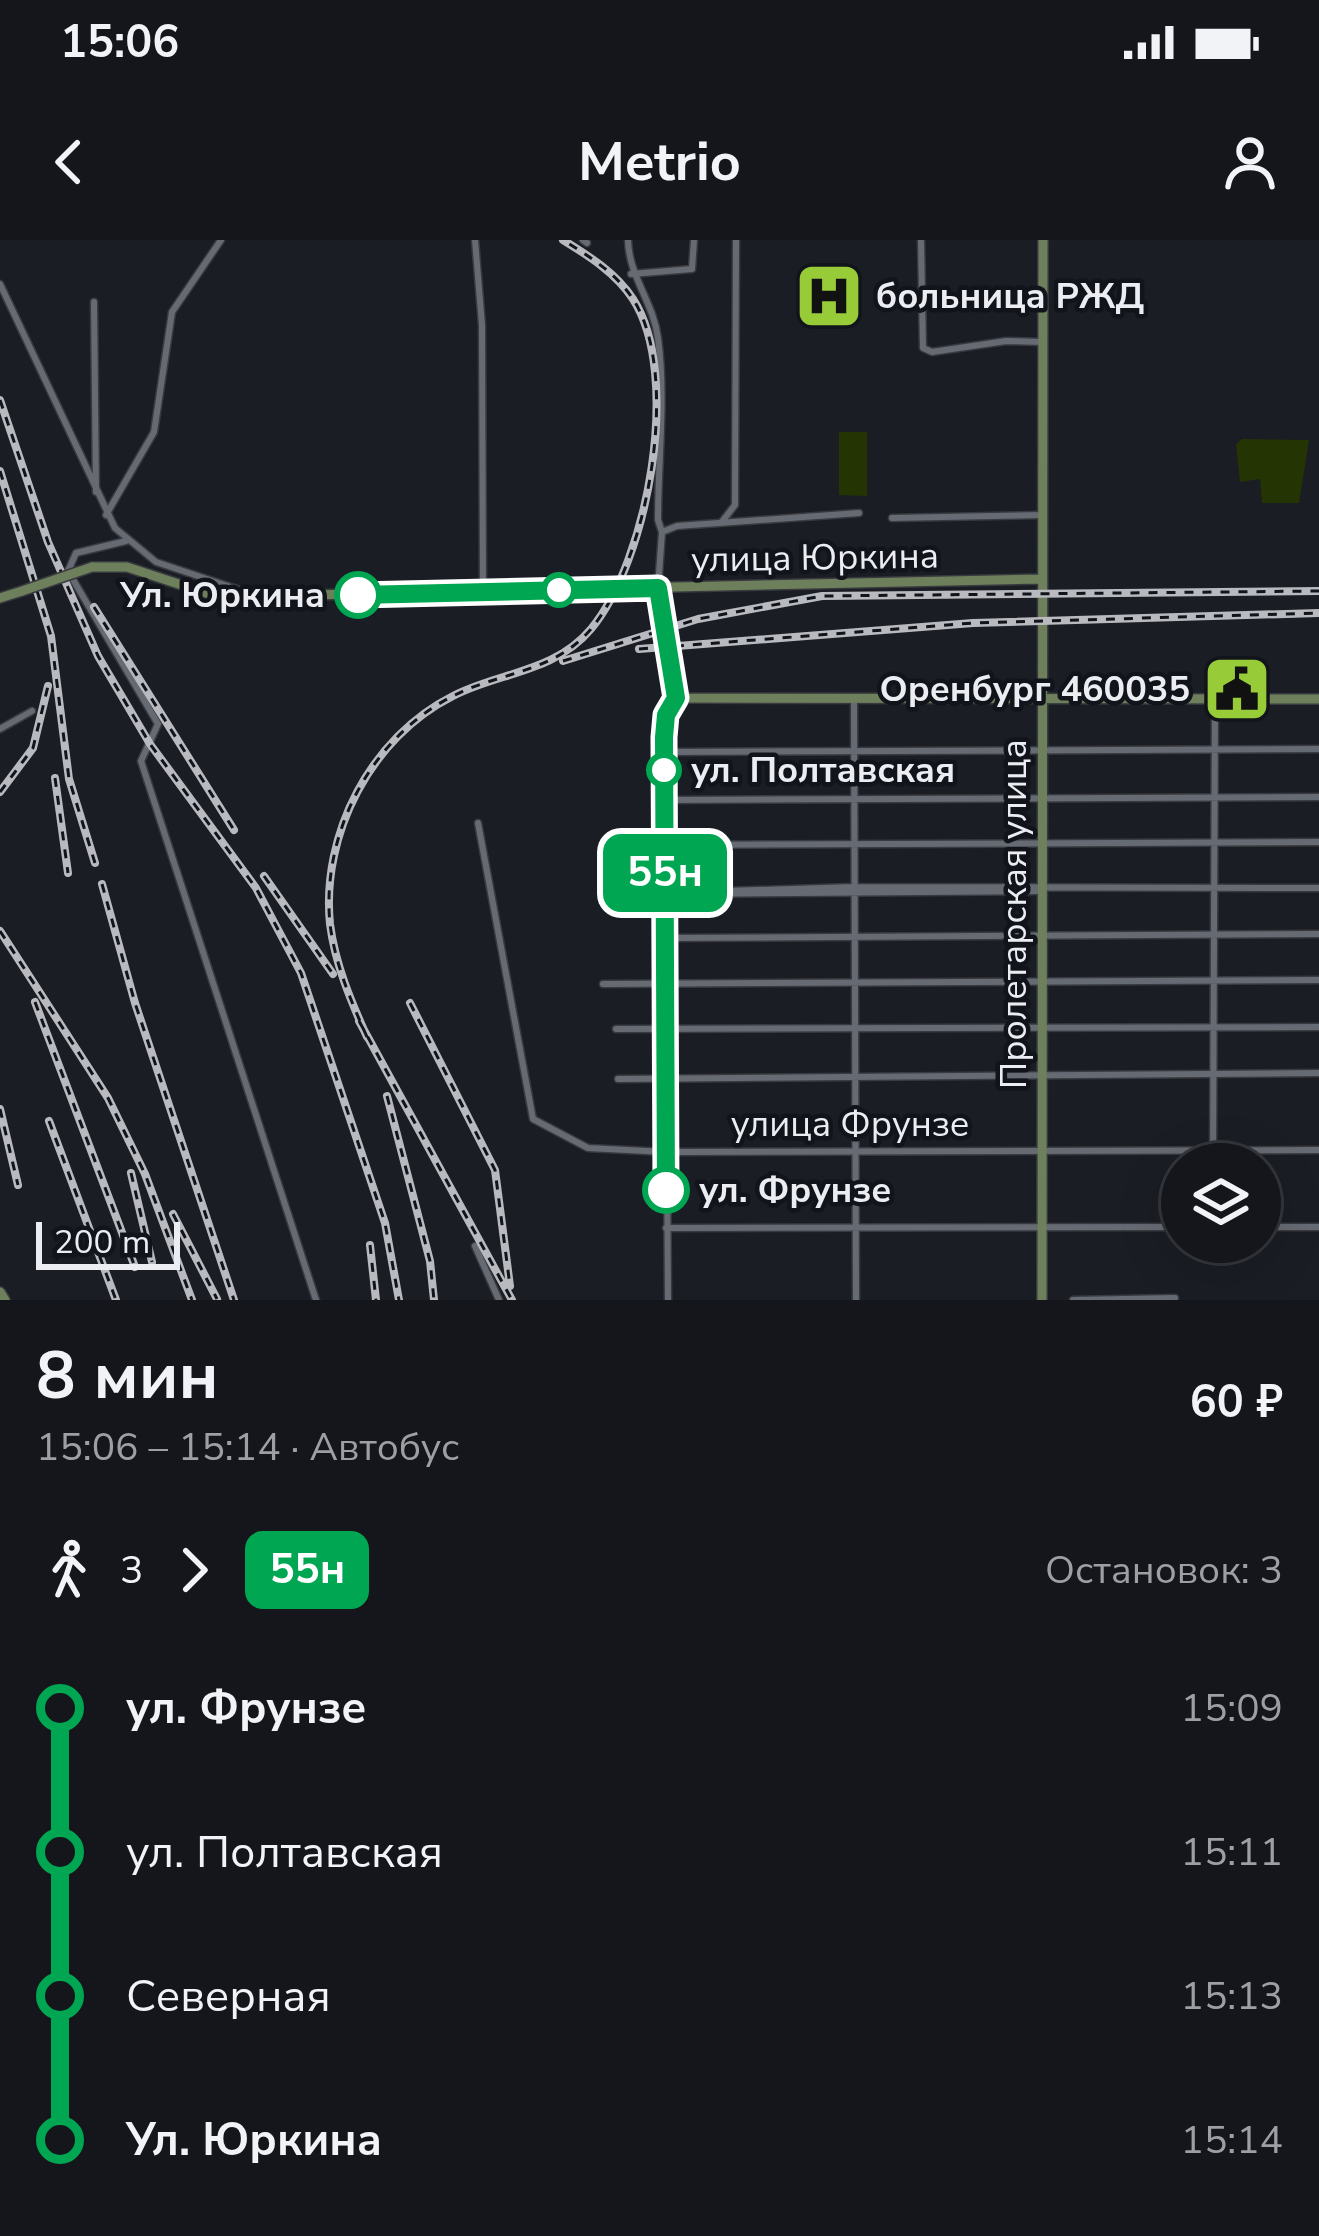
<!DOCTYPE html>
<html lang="ru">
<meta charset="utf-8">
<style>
body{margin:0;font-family:"Nunito Sans",sans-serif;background:#212328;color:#f1f3f6;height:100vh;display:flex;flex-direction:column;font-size:45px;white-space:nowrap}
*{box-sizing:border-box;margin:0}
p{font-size:39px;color:#9d9fa3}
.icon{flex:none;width:66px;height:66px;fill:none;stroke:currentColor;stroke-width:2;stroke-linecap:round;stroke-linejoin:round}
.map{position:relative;height:1060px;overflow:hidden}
.details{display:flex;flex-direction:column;background:#14161b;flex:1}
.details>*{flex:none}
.badge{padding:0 24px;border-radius:18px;font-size:42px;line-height:78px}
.fabs{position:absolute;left:1161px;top:903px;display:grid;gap:24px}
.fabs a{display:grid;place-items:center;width:120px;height:120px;border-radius:50%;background:#14161b;box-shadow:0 12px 48px #0002,0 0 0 3px #33353a;font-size:60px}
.scale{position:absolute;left:36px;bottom:30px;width:144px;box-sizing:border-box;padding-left:12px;border:6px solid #ebedf2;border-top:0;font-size:33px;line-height:42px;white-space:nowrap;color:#ebedf2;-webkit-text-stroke:9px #11141a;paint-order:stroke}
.map>.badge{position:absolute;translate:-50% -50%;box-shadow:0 0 0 6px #fff}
.legs{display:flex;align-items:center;gap:18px;height:132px;padding:0 36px;font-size:39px}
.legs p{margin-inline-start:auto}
.head{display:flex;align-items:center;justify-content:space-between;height:204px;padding:0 36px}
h1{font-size:66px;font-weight:700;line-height:90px}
ul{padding:0 36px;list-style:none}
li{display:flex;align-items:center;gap:42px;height:144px;font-size:45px}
li i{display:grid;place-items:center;width:18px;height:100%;margin:0 15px;background:currentColor}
li i::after{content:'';width:30px;height:30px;margin:-15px;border:9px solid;border-radius:50%;background:#14161b}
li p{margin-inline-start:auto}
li:first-child i{background:linear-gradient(#0000 50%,currentColor 0)}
li:last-child i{background:linear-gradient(currentColor 50%,#0000 0)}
.status{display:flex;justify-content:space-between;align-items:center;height:84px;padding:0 60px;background:#14161b;direction:ltr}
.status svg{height:33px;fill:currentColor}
header{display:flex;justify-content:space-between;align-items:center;height:156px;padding:0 36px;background:#14161b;font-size:54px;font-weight:700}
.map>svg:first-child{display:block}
.green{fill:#243503}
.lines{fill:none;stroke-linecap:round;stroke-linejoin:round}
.minor-casing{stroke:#383a3f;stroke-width:9}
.major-casing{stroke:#383a3f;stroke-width:12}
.minor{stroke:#666a73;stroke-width:6}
.major{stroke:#6d805b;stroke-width:9}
.rail-casing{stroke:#b8babf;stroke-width:8}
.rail{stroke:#11141a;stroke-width:3;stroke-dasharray:9;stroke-linecap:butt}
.major-bridge-casing{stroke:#383a3f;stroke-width:12;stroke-linecap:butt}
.major-bridge{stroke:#6d805b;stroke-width:9}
.line-1-casing{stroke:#fff;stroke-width:27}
.line-1{stroke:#00a651;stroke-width:18}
.stop-1-dot{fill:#fff;stroke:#00a651;stroke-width:6}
.labels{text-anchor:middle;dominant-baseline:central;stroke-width:9;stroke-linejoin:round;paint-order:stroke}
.poi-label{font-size:36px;font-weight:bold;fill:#ebedf2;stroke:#11141a;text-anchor:start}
.street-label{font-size:36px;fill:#ebedf2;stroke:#11141a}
.stop-label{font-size:36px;font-weight:bold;fill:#ebedf2;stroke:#11141a;text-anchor:start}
</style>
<div class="status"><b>15:06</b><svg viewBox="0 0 49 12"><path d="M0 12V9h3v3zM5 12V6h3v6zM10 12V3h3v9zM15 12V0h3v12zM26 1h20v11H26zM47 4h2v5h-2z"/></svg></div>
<header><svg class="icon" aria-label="back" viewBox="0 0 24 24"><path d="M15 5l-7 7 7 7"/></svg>Metrio<svg class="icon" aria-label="person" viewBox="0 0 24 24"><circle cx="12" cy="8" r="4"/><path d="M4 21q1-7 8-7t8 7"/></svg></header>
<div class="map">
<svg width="1319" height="1060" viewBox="0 0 1319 1060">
<rect width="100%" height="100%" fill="#1a1d24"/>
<!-- green -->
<path class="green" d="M839,192H867V256L839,255Z
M1242,199L1309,200L1299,263H1262L1260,239L1240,242L1236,204Z"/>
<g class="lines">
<!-- minor casing -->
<g class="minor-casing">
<path id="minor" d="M475,0L482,85L483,352
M583,0L587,3
M628,0C629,37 653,61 658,98C666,157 658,220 658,280L662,292L658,348
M921,0L923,108L932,112L1006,101L1043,102
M631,34L692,29L694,0
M0,44L115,288L156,322L249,353
M94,62L96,252
M106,275L154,192L172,72L221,0
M892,278L1042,275
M721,283L735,265L736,0
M662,292L677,286L859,273
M126,301L76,313L68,331L158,484L141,521L316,1060
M854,460L856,1060
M0,489L32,471
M664,512L1319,509
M664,560L1319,557
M478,583L533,879L588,908L666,912L1319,910
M664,605L1319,602
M665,653L853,647L1319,648
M668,654L1038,651
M664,698L1319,694
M603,744L1319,740
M616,789L1319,787
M618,839L1319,833
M1213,924L1215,460
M1260,987H1319
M666,988L1182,987
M475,1006L499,1060
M668,1060L664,497L666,475L676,458
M1073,1060L1175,1058"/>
</g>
<!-- major casing -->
<g class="major-casing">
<path id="major" d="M92,327H127L218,357L1041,339
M658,348L676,458L1319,459
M0,358L22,351
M0,1052L5,1060
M1042,1060L1043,0"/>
</g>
<!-- minor -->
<use href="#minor" class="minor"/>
<!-- major -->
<use href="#major" class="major"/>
<!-- rail casing -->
<g class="rail-casing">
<path id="rail" d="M0,160L48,302L98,416L150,504L256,648L301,733L385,983L399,1060
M0,231L51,396L69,539L95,623
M94,367L234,590
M639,409L973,383L1319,373
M563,421L698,379L822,356L1319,351
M55,538L68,633
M0,552L33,508L48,446
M264,636L333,734
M102,644L135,763L234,1060
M0,691L108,858L145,934L192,1060
M35,762L135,1027
M410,763L495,930L510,1046
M359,781L512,1060
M367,797C351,761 335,724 330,684C321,594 371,497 453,456C499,432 554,433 591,389C648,321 682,135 633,59C616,33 589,16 563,0
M387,856L430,1021L434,1060
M0,869L18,945
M49,881L116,1060
M131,933L152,1022
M173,974L217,1059
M370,1005L376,1060"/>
</g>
<!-- rail -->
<use href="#rail" class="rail"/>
<!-- major-bridge casing -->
<g class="major-bridge-casing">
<path id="major-bridge" d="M22,351L92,327"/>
</g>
<!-- major-bridge -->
<use href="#major-bridge" class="major-bridge"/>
</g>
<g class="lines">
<!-- line-1 casing -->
<g class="line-1-casing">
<path id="line-1" d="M358,355L658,348L676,458L666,475L664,497L666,950"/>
</g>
<!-- line-1 -->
<use href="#line-1" class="line-1"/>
</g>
<!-- icons -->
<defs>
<g id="hospital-square" transform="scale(3.45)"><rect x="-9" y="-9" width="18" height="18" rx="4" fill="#97cc38" stroke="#11141a"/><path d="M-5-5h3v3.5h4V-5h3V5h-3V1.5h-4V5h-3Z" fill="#111"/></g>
<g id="civic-square" transform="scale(3.45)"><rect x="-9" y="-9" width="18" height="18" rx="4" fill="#97cc38" stroke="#11141a"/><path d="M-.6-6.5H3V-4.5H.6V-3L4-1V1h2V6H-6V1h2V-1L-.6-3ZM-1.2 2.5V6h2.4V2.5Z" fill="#111"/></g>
</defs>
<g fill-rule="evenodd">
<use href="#hospital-square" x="829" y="56"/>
<use href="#civic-square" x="1237" y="449"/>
</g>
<!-- markers -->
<g class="stop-1-dot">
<circle cx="559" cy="350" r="15"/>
<circle cx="358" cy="355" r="21"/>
<circle cx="664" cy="530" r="15"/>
<circle cx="666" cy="950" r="21"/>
</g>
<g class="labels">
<!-- poi labels -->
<g class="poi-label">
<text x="876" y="56">больница РЖД</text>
<text x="1190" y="449" text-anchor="end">Оренбург 460035</text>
</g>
<!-- street labels -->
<g class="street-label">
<text transform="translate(815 318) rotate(-1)">улица Юркина</text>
<text transform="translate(1014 674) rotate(-90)">Пролетарская улица</text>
<text x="850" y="884">улица Фрунзе</text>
</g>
<!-- stop labels -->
<g class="stop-label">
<text x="325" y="355" text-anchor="end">Ул. Юркина</text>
<text x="691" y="530">ул. Полтавская</text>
<text x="699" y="950">ул. Фрунзе</text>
</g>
</g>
</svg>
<div class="fabs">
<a><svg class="icon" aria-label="layers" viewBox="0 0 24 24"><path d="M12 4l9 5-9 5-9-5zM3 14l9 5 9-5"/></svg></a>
</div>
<div class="scale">200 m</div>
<b class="badge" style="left:665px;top:633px;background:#00a651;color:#fff">55н</b>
</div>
<section class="details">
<div class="head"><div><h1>8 мин</h1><p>15:06 – 15:14 · Автобус</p></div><b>60 ₽</b></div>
<div class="legs"><svg class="icon" aria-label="walk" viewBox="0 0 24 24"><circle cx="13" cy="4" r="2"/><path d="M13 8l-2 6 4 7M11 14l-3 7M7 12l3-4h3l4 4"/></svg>3<svg class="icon" aria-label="forward" viewBox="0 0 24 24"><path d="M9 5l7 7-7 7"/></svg><b class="badge" style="background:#00a651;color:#fff">55н</b><p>Остановок: 3</p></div>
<ul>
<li><i style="color:#00a651"></i><b>ул. Фрунзе</b><p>15:09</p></li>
<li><i style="color:#00a651"></i><span>ул. Полтавская</span><p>15:11</p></li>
<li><i style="color:#00a651"></i><span>Северная</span><p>15:13</p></li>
<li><i style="color:#00a651"></i><b>Ул. Юркина</b><p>15:14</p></li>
</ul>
</section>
